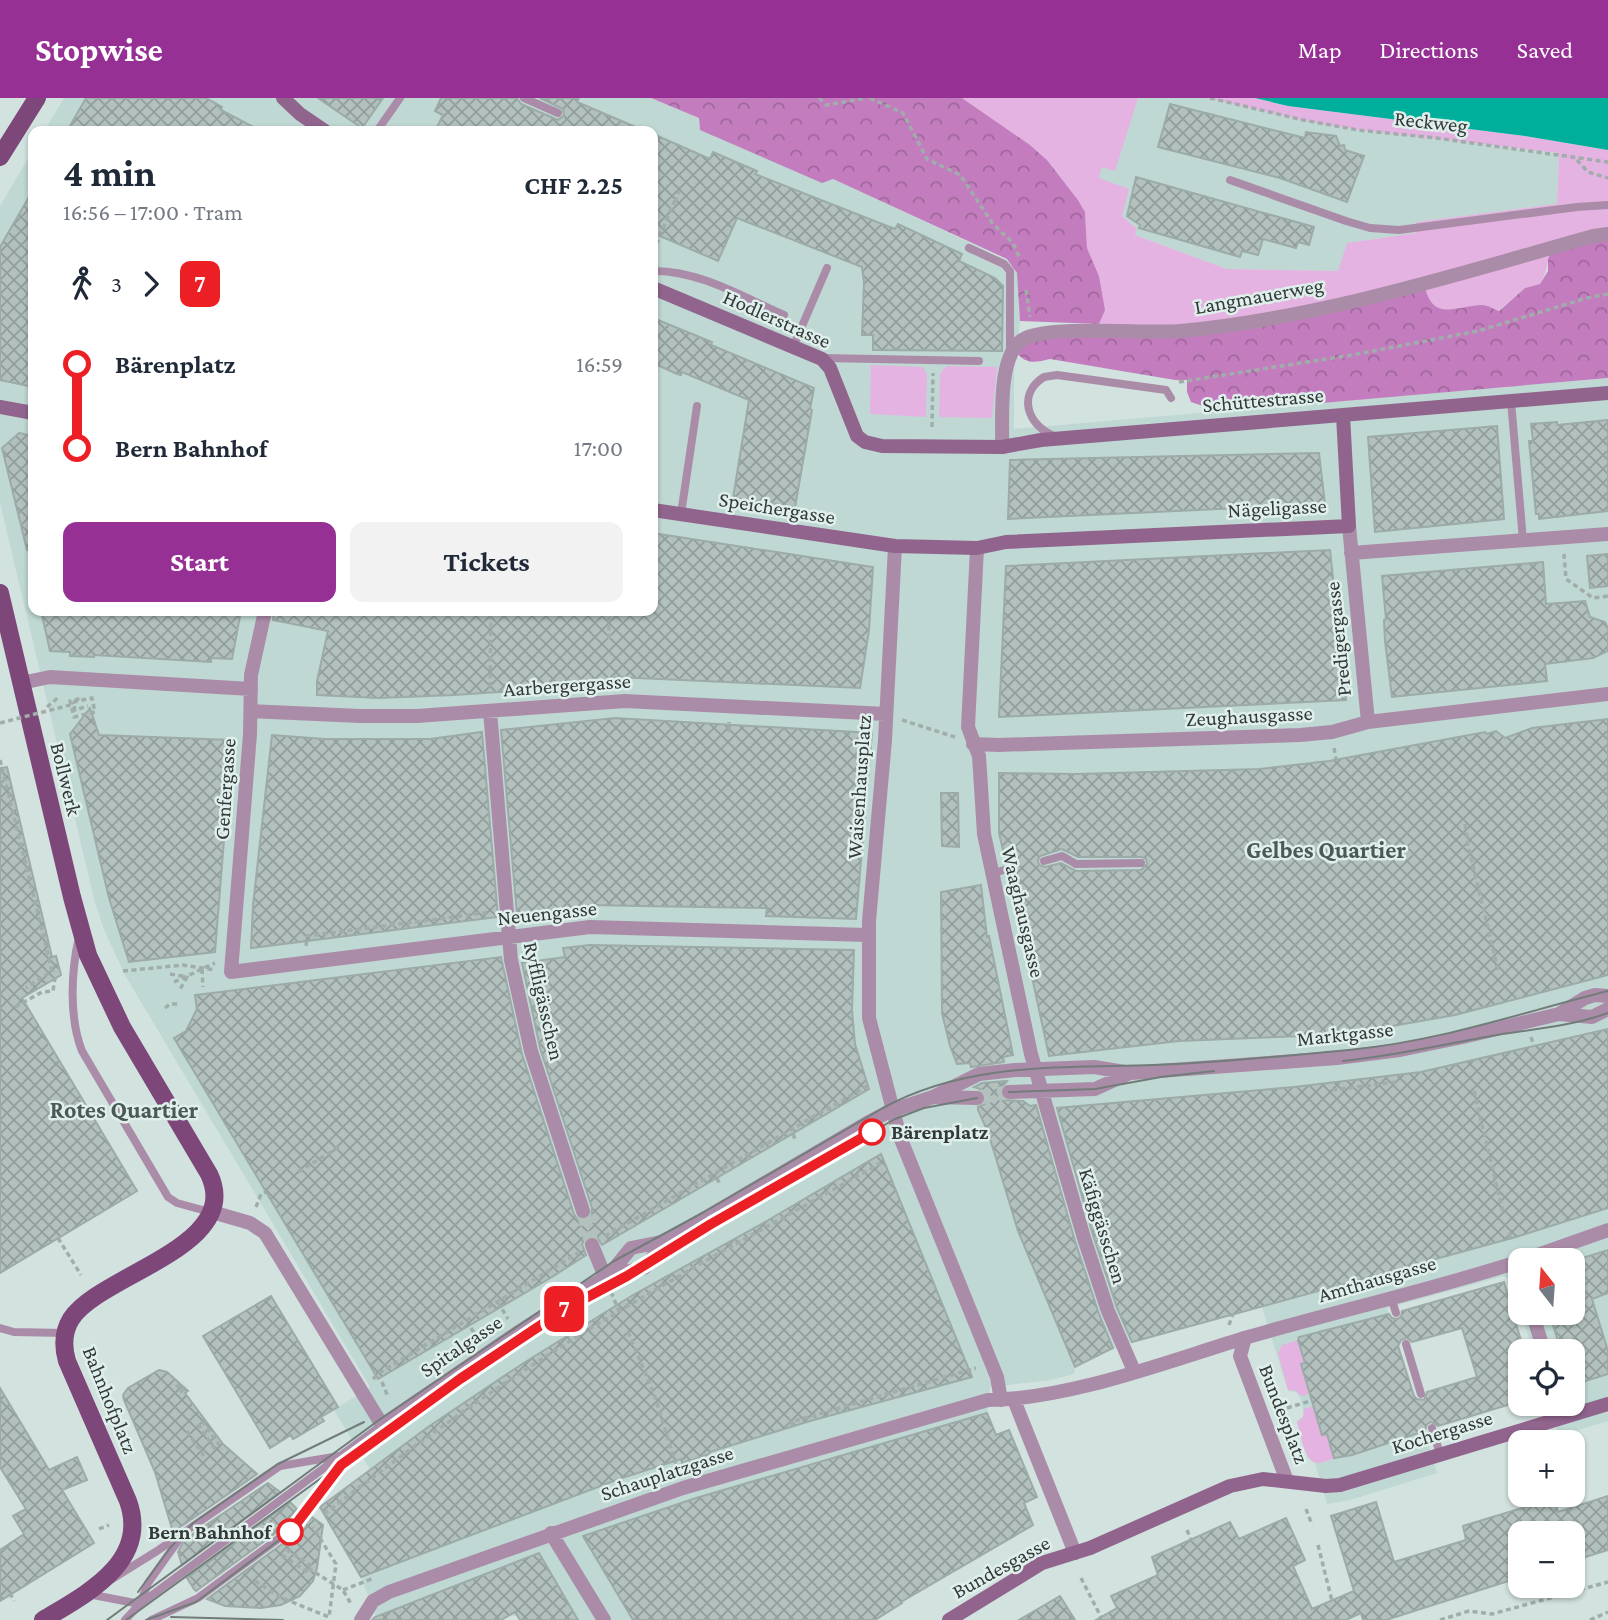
<!DOCTYPE html>
<meta charset="utf-8">
<style>
body{margin:0;font-family:"Crimson Pro",serif;background:#f2f2f3;color:#1f2937;height:100vh;display:flex;flex-direction:column;font-size:26px;white-space:nowrap}
*{box-sizing:border-box;margin:0}
p{font-size:23px;color:#747a83}
.icon{flex:none;width:38px;height:38px;fill:none;stroke:currentColor;stroke-width:2;stroke-linecap:round;stroke-linejoin:round}
.map{position:relative;flex:1;overflow:hidden}
.drawer{position:absolute;left:28px;top:28px;width:630px;height:490px;display:flex;flex-direction:column;background:#fff;border-radius:14px;box-shadow:0 2px 5px #0004}
.drawer>*{flex:none}
.badge{padding:0 14px;border-radius:10px;font-size:24px;line-height:46px}
.needle{width:46px;rotate:343deg}
.buttons{position:absolute;left:1508px;top:1150px;display:grid;gap:14px}
.buttons a{display:grid;place-items:center;width:77px;height:77px;border-radius:14px;background:#fff;box-shadow:0 2px 5px #0004;font-size:35px}
.map>.badge{position:absolute;translate:-50% -50%;box-shadow:0 0 0 4px #fff}
.legs{display:flex;align-items:center;gap:10px;height:77px;padding:0 35px;font-size:23px}
.legs p{margin-inline-start:auto}
.summary{display:flex;align-items:center;justify-content:space-between;height:119px;padding:0 35px}
h1{font-size:38px;font-weight:700;line-height:52px}
.button{display:flex;gap:14px;margin-top:auto;padding:14px 35px}
.button a{flex:1;height:80px;border-radius:14px;background:#973094;color:#fff;font-size:28px;font-weight:700;line-height:80px;text-align:center}
.button a+a{background:#f2f2f3;color:#1f2937}
ul{padding:0 35px;list-style:none}
li{display:flex;align-items:center;gap:24px;height:84px;font-size:26px}
li i{display:grid;place-items:center;width:10px;height:100%;margin:0 9px;background:currentColor}
li i::after{content:'';width:18px;height:18px;margin:-9px;border:5px solid;border-radius:50%;background:#fff}
li p{margin-inline-start:auto}
li:first-child i{background:linear-gradient(#0000 50%,currentColor 0)}
li:last-child i{background:linear-gradient(currentColor 50%,#0000 0)}
header{display:flex;align-items:center;gap:42px;box-sizing:border-box;height:98px;padding:0 35px;background:#973094;color:#fff}
header strong{font-size:33px}
nav{display:flex;gap:38px;margin-inline-start:auto;font-size:24px}
.map>svg:first-child{display:block}
.built{fill:#bfd8d3}
.green{fill:#e5b3e1}
.forest{fill:url(#forest-crowns)}
.water{fill:#00ae9c}
.building{fill:url(#building-cross-hatch);stroke:#9caba8;stroke-width:2;fill-rule:evenodd}
.lines{fill:none;stroke-linecap:round;stroke-linejoin:round}
.street-tunnel{stroke:#b2c0be;stroke-width:14;stroke-dasharray:14 7;stroke-linecap:butt}
.path{stroke:#a0adab;stroke-width:3.5;stroke-dasharray:5 3.5;stroke-linecap:butt}
.lane{stroke:#ab8ca8;stroke-width:8}
.street{stroke:#ab8ca8;stroke-width:14}
.secondary{stroke:#91648d;stroke-width:14}
.primary{stroke:#7d477a;stroke-width:18}
.tram{stroke:#727c7a;stroke-width:2}
.path-bridge{stroke:#a0adab;stroke-width:3.5;stroke-dasharray:5 3.5;stroke-linecap:butt}
.line-1-casing{stroke:#fff;stroke-width:16}
.line-1{stroke:#ec1f25;stroke-width:10}
.stop-1-dot{fill:#fff;stroke:#ec1f25;stroke-width:3.5}
.labels{text-anchor:middle;dominant-baseline:central;stroke-width:5;stroke-linejoin:round;paint-order:stroke}
.street-label{font-size:21px;fill:#333938;stroke:#dfefec}
.stop-label{font-size:21px;font-weight:bold;fill:#333938;stroke:#dfefec;text-anchor:start}
.quarter-label{font-size:24px;font-weight:bold;fill:#4b5956;stroke:#dfefec}
</style>
<header>
<strong>Stopwise</strong>
<nav><a>Map</a><a>Directions</a><a>Saved</a></nav>
</header>
<div class="map">
<svg width="1608" height="1522" viewBox="0 0 1608 1522">
<defs>
<pattern id="forest-crowns" width="20" height="18" patternUnits="userSpaceOnUse" patternTransform="scale(1.75)"><rect width="20" height="18" fill="#c37dbe"/><path d="M2 6a3 3 0 1 1 6 0M12 15a3 3 0 1 1 6 0" fill="none" stroke="#9f679b"/></pattern>
<pattern id="building-cross-hatch" width="8" height="8" patternUnits="userSpaceOnUse" patternTransform="scale(1.75)"><rect width="8" height="8" fill="#b2c1be"/><path d="M0 0l8 8M0 8l8-8" fill="none" stroke="#919e9b"/></pattern>
</defs>
<rect width="100%" height="100%" fill="#d2e2df"/>
<!-- built -->
<path class="built" d="M64,0H651L699,20L700,32L822,84L833,81L1011,164L1018,178L1020,223L1014,272V331L1608,280V1323L1559,1338L1549,1306H1573V1253H1533L1521,1215L1573,1214V1162H1521V1213L1511,1182L1504,1178L1387,1210L1437,1375L1350,1402L1327,1406L1315,1365L1308,1360L1297,1323L1302,1320L1304,1315L1300,1299L1296,1294L1288,1293L1262,1209L1113,1250L1075,1269L1074,1276L1051,1282L990,1289L987,1315L996,1336L1009,1332L1037,1399L1024,1405L1033,1427L982,1457L776,1522H520L517,1518H508L501,1522H377L361,1479L319,1410L370,1372L334,1312L370,1289L125,877L105,834L95,805L0,405V108L33,52V513H653V33H44Z
M1077,0L1131,18L1138,0H1207L1303,23L1358,32L1559,55L1557,106L1416,124L1417,135L1348,145L1338,173L1227,171L1135,137L1136,131L1122,118L1099,80L1102,69Z"/>
<!-- green -->
<path class="green" d="M962,0H1138L1115,73L1102,69L1099,80L1129,91L1122,118L1137,131L1135,137L1227,171L1338,173L1347,145L1416,135V124L1557,106L1559,55L1358,32L1303,23L1207,0H1255L1288,8L1525,38L1608,52V133L1553,149C1547,162 1548,173 1540,186L1525,190L1498,213C1493,211 1488,207 1482,207C1454,208 1432,225 1424,185L1272,220L1098,232L1101,198L1099,178L1087,150L1085,114L1078,102L1047,62L1030,47Z
M871,267L923,269L927,276L926,319L870,316Z
M948,268L997,269L992,320L939,319L940,277L943,271Z
M1298,1242L1305,1264L1301,1267L1309,1296L1300,1298L1297,1293L1288,1292L1278,1255L1282,1247Z
M1313,1308L1322,1337H1327L1334,1360C1329,1362 1322,1365 1317,1365C1304,1364 1300,1334 1297,1324L1303,1319L1304,1311Z"/>
<!-- forest -->
<path class="forest" d="M651,0H962L1030,47L1047,62L1078,102L1085,114L1087,150L1099,178L1105,212L1099,226L1020,223L1017,175L1007,161L833,81L822,85L700,32L699,20Z
M1608,134V280L1206,315L1203,308L1191,304L1187,294V282H1175L1050,261C1037,264 1027,267 1018,256L1032,239L1176,234L1424,185C1432,225 1454,208 1482,207C1488,207 1493,211 1499,213L1525,190L1540,186L1548,173V161L1553,149Z"/>
<!-- water -->
<path class="water" d="M1255,0H1608V52L1525,38L1288,8Z"/>
<!-- building -->
<path class="building" d="M86,0H206L222,9L221,12L261,33H67Z
M318,0H383L362,30Z
M441,0H517L521,6L558,22L564,17L563,11L540,0H579L577,4L645,33H435L443,17L435,13Z
M1170,6L1305,40L1306,34L1336,38L1340,48L1344,47L1345,52L1364,58L1347,104L1280,80L1158,49Z
M653,36L710,61L713,54L757,73L755,76L895,131L898,126L962,156L959,163L995,180L1003,188L1002,253L873,252V237H862L864,184L862,169L737,120L718,163L653,135Z
M1136,79L1314,129L1309,147L1298,144L1296,150L1263,141L1258,157L1242,153L1240,159L1139,130L1140,127L1127,118Z
M33,92V289L0,282V149Z
M653,220L712,244L711,247L814,290L810,311L812,312L795,409L733,400L749,302L682,274L681,277L677,276L653,265Z
M1608,322V413L1539,421V416H1536L1529,343H1533L1531,326L1557,324V327Z
M1497,328L1504,421L1375,434L1368,339Z
M19,335L33,338V451L27,452L2,350Z
M1319,355L1325,406L1008,421L1010,362Z
M653,435L873,469L869,532L860,590L615,579V586L454,597L379,600L317,597V583L328,533L273,522L274,513H653Z
M1330,452L1346,602L999,619L1006,468Z
M1608,456V488L1590,490L1587,458Z
M1543,464L1546,506L1585,503L1590,519L1605,524L1608,530V553L1593,560L1545,566L1547,583L1392,599L1385,543L1384,522L1386,521L1382,478Z
M41,513H241L232,561L211,560V564L94,557V559L70,558V554L50,553Z
M90,610L99,637L232,642L215,854L129,864L109,800L70,636Z
M615,620L872,635L856,821L766,818L767,810L639,808L591,807L517,817L501,632Z
M1608,621V877L1455,917L1387,929L1303,938L1179,943L1049,958L1010,777L1014,770L1012,766L1006,765L999,735V675L1077,676L1260,671L1329,663L1485,634L1487,636L1496,633L1505,640L1532,630ZM1062,751L1078,759H1142L1146,761L1147,766L1141,772L1076,773L1061,765L1045,769L1039,767L1038,762L1040,758Z
M482,634L498,819L251,850L253,807L272,637L325,641H430Z
M7,669L52,859L56,858L61,877L22,900L137,1093L0,1175V670Z
M941,695H958L959,749L942,748Z
M981,787L987,839L989,838L1013,957L1003,959L1004,964L971,969L970,965L957,966L950,948L942,915L941,794Z
M590,847L854,852L852,912L855,946L869,991L602,1147L597,1139L588,1138L582,1146L586,1157L552,1179L378,1281L174,940L186,933L197,911L195,897L501,859L522,956L574,1116L577,1121L585,1122L591,1119L592,1110L540,950L522,865L565,859L563,850Z
M1608,931V1110L1516,1139L1132,1244L1117,1210L1093,1137L1057,1010L1294,989L1421,974Z
M1007,983L999,994L1004,1002L1023,1003L1030,1008L1036,1007L1075,1143L1099,1216L1113,1250L1075,1269L1018,1133L988,1034L978,1012V1009L985,1006L987,1000L983,992L974,989L982,985Z
M881,1056L972,1279L810,1323L710,1354V1356L682,1365L681,1361L619,1381L361,1479L320,1409L428,1329L522,1266L633,1197L765,1124Z
M1608,1152V1195L1592,1201L1608,1253V1276L1573,1287V1253H1561L1549,1214H1573V1163Z
M1504,1184L1524,1253H1521V1303L1438,1328L1431,1324L1427,1326L1425,1333L1352,1357L1334,1360L1327,1336L1322,1337L1301,1266L1305,1265L1298,1242L1299,1239L1389,1216L1392,1220L1397,1221L1401,1219L1402,1213ZM1462,1230L1477,1279L1427,1294L1424,1302L1417,1301L1414,1298L1398,1248L1401,1242L1407,1240L1412,1244Z
M271,1198L338,1309L321,1319L324,1323L293,1341L291,1337L270,1350L203,1238Z
M159,1272L167,1274L188,1293L185,1295L223,1346L257,1376L173,1434L155,1374L124,1302L123,1297L128,1290Z
M0,1290L49,1372L77,1359L87,1382L62,1392L94,1445L0,1503V1452L24,1436L13,1418L26,1411L0,1369Z
M987,1315L996,1337L1009,1332L1037,1399L1024,1405L1033,1427L901,1504L902,1505L875,1522H633L583,1438L696,1400Z
M268,1385L280,1394L182,1467L178,1454L184,1442Z
M1608,1398V1452L1573,1463V1435H1521V1479L1386,1522H1363L1361,1515L1346,1522H1096L1117,1510L1111,1498L1158,1477L1152,1459L1230,1424L1239,1441L1286,1420L1305,1462L1293,1468L1312,1511L1354,1493L1331,1418L1376,1404L1394,1464L1466,1442L1463,1428L1545,1403L1554,1400L1558,1414Z
M290,1404L299,1413L285,1428L196,1493L194,1491L187,1480Z
M312,1419L323,1427L317,1470L313,1483L300,1498L281,1507L261,1510L225,1508L207,1501L293,1438Z
M539,1455L578,1522H520L515,1514L501,1522H372L375,1519Z
M1060,1498L1075,1522H1019Z"/>
<g class="lines">
<!-- street-tunnel -->
<path class="street-tunnel" d="M977,1000L1009,994
M583,1113L592,1147"/>
<!-- path -->
<path class="path" d="M819,0L826,7L867,0
M870,0L903,15L927,61L960,77L993,126L1013,145L1020,161
M1210,0L1303,22L1358,32L1436,40L1608,64
M1577,62L1588,74L1608,80
M675,104L679,93
M653,154L675,102
M1026,192L1030,219
M1179,284L1352,257L1478,233L1587,200L1608,196
M932,329L933,275
M1564,456L1566,481L1593,500L1608,498
M609,541V513
M490,589L491,513
M73,604L92,600L95,614L74,619L70,603L83,600
M74,608L75,612L88,608
M47,609L60,598
M902,622L955,639
M729,634V624
M1334,650L1336,661
M0,662L52,873L26,890
M1465,726L1468,747L1498,872
M306,848L307,838L491,814
M202,871L203,889
M123,873L183,867L215,872
M170,876L187,879L179,893
M174,884L215,865
M15,909L42,894L53,893L55,880
M165,910L170,906H180
M1531,939L1534,948
M1332,992L1396,984
M1474,993L1503,1114
M793,1036L795,1041
M298,1074L341,1048
M717,1080L719,1085
M256,1109L261,1096L266,1094
M1509,1135L1511,1143
M605,1138L869,987
M58,1140L81,1177
M611,1194L619,1213
M498,1204L508,1221
M1229,1227L1233,1216
M471,1230L479,1243
M628,1234L654,1296L678,1373
M373,1281L379,1275L578,1155
M382,1284L388,1299
M176,1289L183,1284
M180,1294L187,1289
M1287,1310L1310,1303
M202,1323L222,1351
M198,1326L217,1354
M793,1328L791,1324L976,1270
M187,1333L204,1358
M1306,1411L1312,1427
M324,1416C389,1367 454,1318 522,1274C638,1197 763,1132 884,1063
M99,1431L109,1427
M1187,1432L1191,1442
M1318,1447L1332,1503
M282,1457L306,1473L310,1467L287,1452
M308,1470L343,1492L351,1506
M1081,1480L1101,1519
M255,1483L282,1500L329,1519L336,1466L313,1429
M343,1492L374,1480
M10,1495L14,1503
M1440,1522L1469,1513L1492,1516L1608,1484
M1590,1522L1608,1514"/>
<!-- lane -->
<path class="lane" d="M524,0L558,15
M377,33L400,0
M1230,82L1346,123L1370,130L1399,132L1577,109L1608,107
M969,150L1004,166L1010,173V253
M653,173C698,172 743,199 784,217
M793,249L827,170
M823,260L979,263
M1511,303L1523,442
M1054,338C1027,327 1017,296 1044,279L1057,277L1166,292L1171,300
M681,416L697,308
M1044,763L1062,758L1076,766L1141,765
M993,775L1008,771
M79,839C71,873 69,920 82,953L168,1099L177,1105L210,1114
M1391,1199L1396,1215
M0,1230L14,1234L65,1235
M1406,1246L1421,1296
M1432,1330L1440,1356
M112,1481L157,1453L280,1368L339,1358
M88,1496L140,1506
M140,1506L148,1485L178,1443
M125,1522L140,1506L382,1327
M151,1522L198,1500L289,1433L306,1416L336,1364"/>
<!-- street -->
<path class="street" d="M1002,349C1003,322 997,260 1022,242C1044,226 1147,236 1180,233C1320,220 1458,176 1593,138L1608,136
M1349,428L1368,624
M895,448L885,642L869,823V920L900,1039L997,1279L1001,1302
M977,450L968,629L979,658L984,736L1031,956L1084,1140L1108,1213L1134,1273
M1351,455L1608,436
M265,513L251,577L250,636L231,874L590,829L868,837
M21,585L50,579L251,591
M251,613L360,618H417L625,603L886,616
M490,613L511,862L531,953L583,1113
M973,646L999,647L1300,637L1332,634L1368,624L1608,596
M1559,916L1592,919L1608,911
M1009,994L1095,991L1130,975
M935,999L977,1000
M212,1114L250,1125L265,1135L382,1327L517,1235L609,1177L631,1150L666,1143L867,1025L888,1014L933,999L979,976L1015,972L1094,969L1131,975L1337,960L1400,952L1463,939L1559,916L1585,900L1595,897L1608,898
M592,1147L605,1179
M1523,1162L1608,1132
M610,1177L644,1170L666,1143
M1532,1214L1544,1253
M1245,1240L1240,1258L1287,1383
M1014,1302L1075,1455
M1559,1306L1563,1319
M551,1435L604,1522
M361,1522L373,1503L389,1494L683,1390L988,1302C1071,1301 1168,1263 1248,1239C1338,1213 1431,1192 1521,1163"/>
<!-- secondary -->
<path class="secondary" d="M283,0L300,16L325,33
M653,190L822,261L830,270L857,338L865,344L882,348L1002,349L1041,342L1608,295
M0,309L33,315
M653,412L895,448L977,450L1006,444L1349,428L1343,317
M949,1522L1042,1465L1090,1450L1230,1388L1263,1381L1326,1388L1340,1387L1608,1306"/>
<!-- primary -->
<path class="primary" d="M0,59L37,0
M0,495L72,799L88,857L122,929L209,1076C244,1149 100,1176 71,1221C63,1234 63,1249 67,1263L128,1403C150,1464 86,1496 43,1522"/>
<!-- tram -->
<path class="tram" d="M1343,963C1395,958 1445,946 1497,937C1534,931 1572,928 1608,915
M1009,994L1095,991L1161,979L1214,973
M138,1494L170,1450L193,1425L278,1366L364,1324
M171,1519L283,1522
M107,1522L379,1322L614,1163L704,1114L883,1010C967,964 1061,970 1153,967C1219,965 1284,958 1349,952C1441,943 1520,915 1608,893
M126,1522L423,1306L525,1236L565,1211L627,1178L711,1126L895,1021L924,1010L977,1000
M146,1522L196,1504L290,1434L305,1416L330,1379"/>
<!-- path-bridge -->
<path class="path-bridge" d="M0,625L74,606L73,604"/>
</g>
<g class="lines">
<!-- line-1 casing -->
<g class="line-1-casing">
<path id="line-1" d="M290,1434L341,1367L460,1281L565,1211L627,1178L711,1126L872,1034"/>
</g>
<!-- line-1 -->
<use href="#line-1" class="line-1"/>
</g>
<!-- markers -->
<g class="stop-1-dot">
<circle cx="872" cy="1034" r="12"/>
<circle cx="290" cy="1434" r="12"/>
</g>
<g class="labels">
<!-- street labels -->
<g class="street-label">
<text transform="translate(1431 24) rotate(6)">Reckweg</text>
<text transform="translate(1259 198) rotate(-10)">Langmauerweg</text>
<text transform="translate(777 221) rotate(24)">Hodlerstrasse</text>
<text transform="translate(1263 302) rotate(-5)">Schüttestrasse</text>
<text transform="translate(777 410) rotate(9)">Speichergasse</text>
<text transform="translate(1277 410) rotate(-3)">Nägeligasse</text>
<text transform="translate(1338 541) rotate(-96)">Predigergasse</text>
<text transform="translate(567 587) rotate(-4)">Aarbergergasse</text>
<text transform="translate(1249 618) rotate(-3)">Zeughausgasse</text>
<text transform="translate(66 681) rotate(76)">Bollwerk</text>
<text transform="translate(859 689) rotate(-86)">Waisenhausplatz</text>
<text transform="translate(225 691) rotate(-86)">Genfergasse</text>
<text transform="translate(1023 814) rotate(77)">Waaghausgasse</text>
<text transform="translate(547 815) rotate(-6)">Neuengasse</text>
<text transform="translate(544 903) rotate(77)">Ryffligässchen</text>
<text transform="translate(1345 936) rotate(-6)">Marktgasse</text>
<text transform="translate(1103 1128) rotate(73)">Käfiggässchen</text>
<text transform="translate(1377 1181) rotate(-16)">Amthausgasse</text>
<text transform="translate(461 1248) rotate(-34)">Spitalgasse</text>
<text transform="translate(110 1302) rotate(68)">Bahnhofplatz</text>
<text transform="translate(1284 1316) rotate(69)">Bundesplatz</text>
<text transform="translate(1442 1334) rotate(-17)">Kochergasse</text>
<text transform="translate(667 1375) rotate(-18)">Schauplatzgasse</text>
<text transform="translate(1001 1469) rotate(-29)">Bundesgasse</text>
</g>
<!-- stop labels -->
<g class="stop-label">
<text x="891" y="1034">Bärenplatz</text>
<text x="271" y="1434" text-anchor="end">Bern Bahnhof</text>
</g>
<!-- quarter labels -->
<g class="quarter-label">
<text x="1326" y="751">Gelbes Quartier</text>
<text x="124" y="1011">Rotes Quartier</text>
</g>
</g>
</svg>
<div class="buttons">
<a><svg class="needle" viewBox="-14 -14 28 28"><path d="M0-13l5 13h-10z" fill="#e53935"/><path d="M0 13l5-13h-10z" fill="#747a83"/></svg></a>
<a><svg class="icon" aria-label="locate" viewBox="0 0 24 24"><circle cx="12" cy="12" r="6"/><path d="M12 2v4M12 18v4M2 12h4M18 12h4"/></svg></a>
<a>+</a>
<a>−</a>
</div>
<b class="badge" style="left:564px;top:1211px;background:#ec1f25;color:#fff">7</b>
<section class="drawer">
<div class="summary"><div><h1>4 min</h1><p>16:56 – 17:00 · Tram</p></div><b>CHF 2.25</b></div>
<div class="legs"><svg class="icon" aria-label="walk" viewBox="0 0 24 24"><circle cx="13" cy="4" r="2"/><path d="M13 8l-2 6 4 7M11 14l-3 7M7 12l3-4h3l4 4"/></svg>3<svg class="icon" aria-label="forward" viewBox="0 0 24 24"><path d="M9 5l7 7-7 7"/></svg><b class="badge" style="background:#ec1f25;color:#fff">7</b></div>
<ul>
<li><i style="color:#ec1f25"></i><b>Bärenplatz</b><p>16:59</p></li>
<li><i style="color:#ec1f25"></i><b>Bern Bahnhof</b><p>17:00</p></li>
</ul>
<div class="button"><a>Start</a><a>Tickets</a></div>
</section>
</div>
